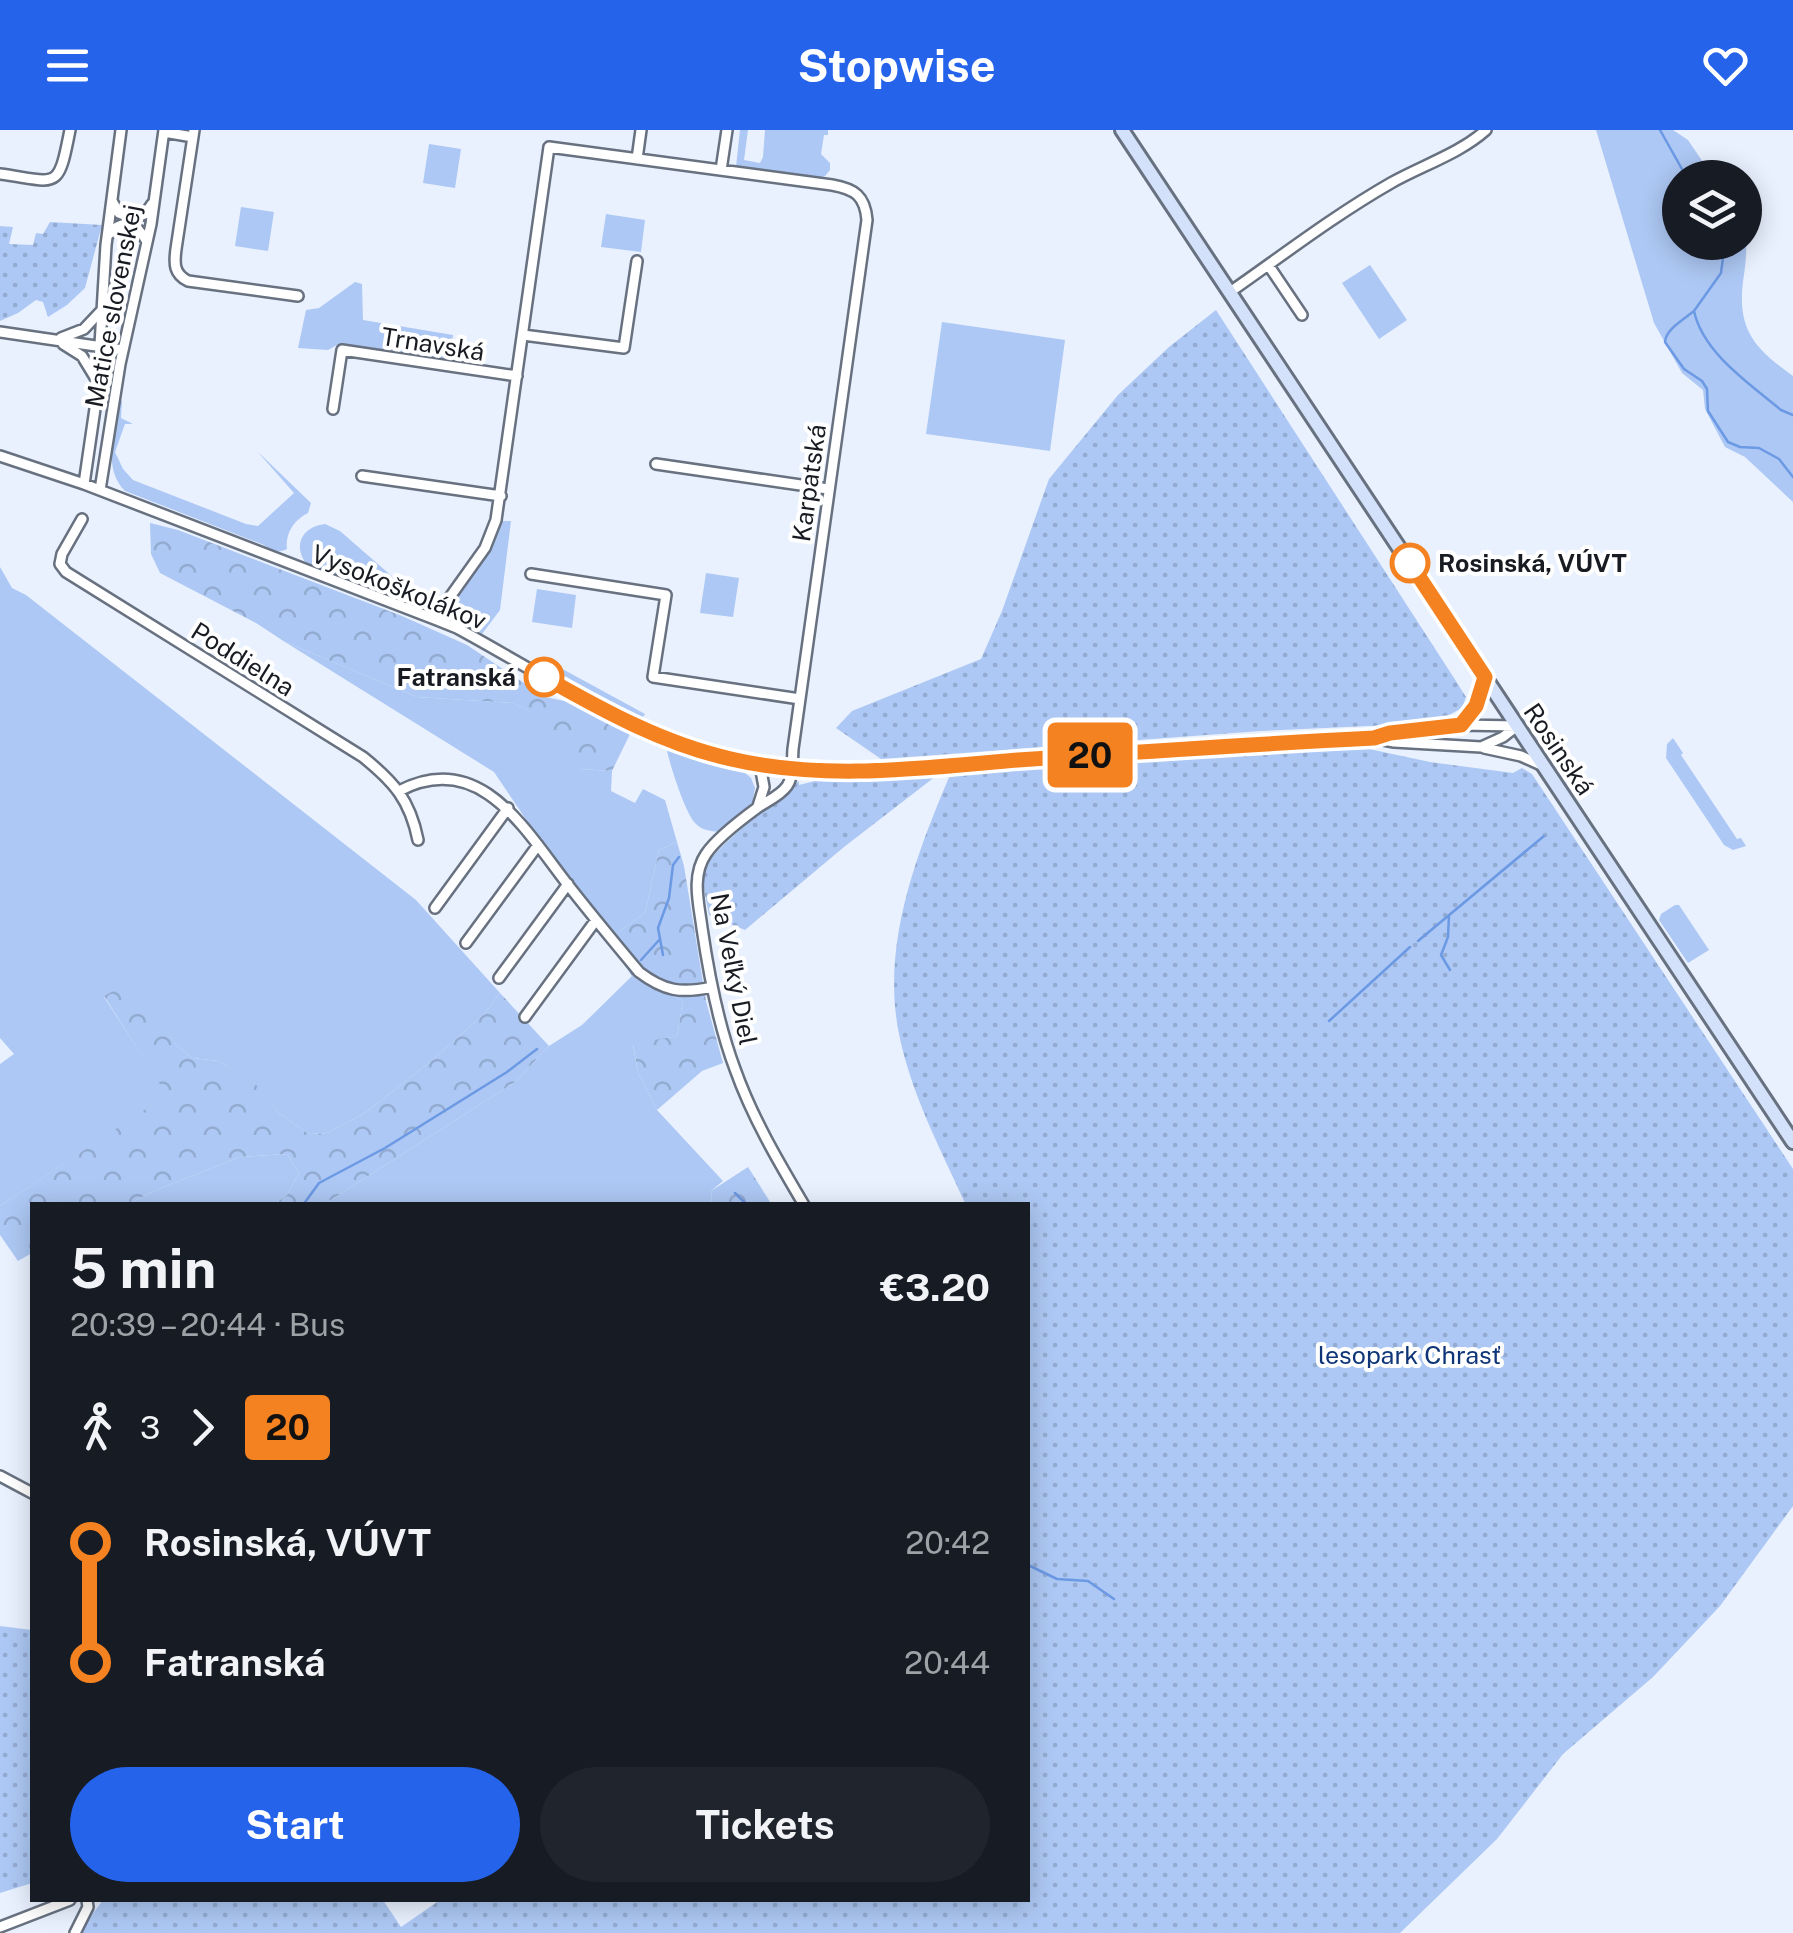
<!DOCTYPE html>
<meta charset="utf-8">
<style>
body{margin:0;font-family:"Public Sans",sans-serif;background:#20242c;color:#f1f3f6;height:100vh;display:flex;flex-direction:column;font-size:38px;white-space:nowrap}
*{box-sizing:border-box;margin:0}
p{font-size:32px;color:#9ea1a6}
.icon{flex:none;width:55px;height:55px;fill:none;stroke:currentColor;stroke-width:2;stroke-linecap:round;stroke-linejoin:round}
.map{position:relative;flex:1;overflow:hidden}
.details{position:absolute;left:30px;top:1072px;width:1000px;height:700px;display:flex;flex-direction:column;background:#171b24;border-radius:0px;box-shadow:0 5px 25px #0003}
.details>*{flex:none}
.badge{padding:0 20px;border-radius:8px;font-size:35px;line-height:65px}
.controls{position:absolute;left:1662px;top:30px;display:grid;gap:20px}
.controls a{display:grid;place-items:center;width:100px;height:100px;border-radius:50%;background:#171b24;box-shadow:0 5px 25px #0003;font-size:50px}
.map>.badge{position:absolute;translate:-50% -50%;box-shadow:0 0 0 5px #fff}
.legs{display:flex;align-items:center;gap:15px;height:110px;padding:0 40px;font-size:32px}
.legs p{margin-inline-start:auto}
.head{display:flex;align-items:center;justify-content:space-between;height:170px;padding:0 40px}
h1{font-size:55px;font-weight:700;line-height:75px}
.action{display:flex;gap:20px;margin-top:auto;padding:20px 40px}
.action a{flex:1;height:115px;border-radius:60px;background:#2563eb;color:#fff;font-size:40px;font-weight:700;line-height:115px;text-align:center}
.action a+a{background:#20242c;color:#f1f3f6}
ul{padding:0 40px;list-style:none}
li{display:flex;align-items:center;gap:35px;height:120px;font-size:38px}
li i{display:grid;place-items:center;width:15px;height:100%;margin:0 12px;background:currentColor}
li i::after{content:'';width:25px;height:25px;margin:-12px;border:8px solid;border-radius:50%;background:#171b24}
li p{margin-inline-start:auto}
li:first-child i{background:linear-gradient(#0000 50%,currentColor 0)}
li:last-child i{background:linear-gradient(currentColor 50%,#0000 0)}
header{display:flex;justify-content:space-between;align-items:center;height:130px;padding:0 40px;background:#2563eb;color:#fff;font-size:45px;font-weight:700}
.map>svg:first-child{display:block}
.grass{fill:#adc8f4}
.forest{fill:url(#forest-crowns)}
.park{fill:url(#park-dots)}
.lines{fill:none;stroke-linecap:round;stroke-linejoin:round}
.stream{stroke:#6c99e4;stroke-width:2.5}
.street-casing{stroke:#687180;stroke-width:14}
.secondary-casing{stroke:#687180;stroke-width:18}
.street{stroke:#fff;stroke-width:9}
.secondary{stroke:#d3e2fa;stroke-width:12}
.line-1-casing{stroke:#fff;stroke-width:22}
.line-1{stroke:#f58220;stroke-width:15}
.stop-1-dot{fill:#fff;stroke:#f58220;stroke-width:5}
.labels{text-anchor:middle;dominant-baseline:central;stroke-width:8;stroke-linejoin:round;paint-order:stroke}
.street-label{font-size:25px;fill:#181c22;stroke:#fff}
.stop-label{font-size:25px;font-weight:bold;fill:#181c22;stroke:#fff;text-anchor:start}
.park-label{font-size:25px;fill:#0d3577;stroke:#fff}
</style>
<header><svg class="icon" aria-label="menu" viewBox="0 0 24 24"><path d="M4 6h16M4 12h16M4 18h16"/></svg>Stopwise<svg class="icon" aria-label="heart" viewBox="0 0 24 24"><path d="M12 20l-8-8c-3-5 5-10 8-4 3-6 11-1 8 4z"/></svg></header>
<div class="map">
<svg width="1793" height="1803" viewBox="0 0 1793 1803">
<defs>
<pattern id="forest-crowns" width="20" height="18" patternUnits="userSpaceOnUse" patternTransform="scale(2.5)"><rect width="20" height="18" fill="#adc8f4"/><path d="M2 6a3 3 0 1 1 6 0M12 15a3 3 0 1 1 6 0" fill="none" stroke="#94abd1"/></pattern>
<pattern id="park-dots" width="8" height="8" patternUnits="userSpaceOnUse" patternTransform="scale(2.5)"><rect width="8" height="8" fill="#adc8f4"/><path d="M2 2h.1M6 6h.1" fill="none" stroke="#94abd1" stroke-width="1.8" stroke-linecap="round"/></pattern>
</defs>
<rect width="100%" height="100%" fill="#e9f1ff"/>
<!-- grass -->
<path class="grass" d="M740,0H748L744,30L760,33L763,27L765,0H828V5H824L821,24L830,33V40L825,46L818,48L736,37Z
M1596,0H1673L1688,10L1713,47L1680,48V112H1745V104C1748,119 1745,137 1743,152C1737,201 1756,219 1793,246V372L1745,327L1725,317L1705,279L1703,260L1682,243L1654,193Z
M429,14L461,19L455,58L423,53Z
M241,77L274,82L268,121L235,116Z
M606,84L645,90L641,122L601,117Z
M1370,135L1407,190L1379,209L1342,153Z
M355,152L362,154L363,190L453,205L450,233L337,215L328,220L298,218L306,180L319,178Z
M942,192L1065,210L1050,321L926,304Z
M120,270L122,271L121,288L133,294H125L115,322L123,339L133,350L246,394L258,396L294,363L257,321L311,373L308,383C294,390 285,403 287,419C279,423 270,422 264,415L125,361C101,337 116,300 120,270Z
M500,391H511L500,480L482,504L457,484L454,472L490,419Z
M325,394L340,401L425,475L403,472L308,436C292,417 301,397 325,394Z
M0,437L12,458L26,465L416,770L500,863L484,884L435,928L365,983L327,1003L309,1004L279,983L253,952L219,931L192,928L177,916L135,850L104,867L168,965L0,1076V934L14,924L0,908Z
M706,443L739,448L733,487L700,483Z
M537,459L576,465L572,498L532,492Z
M285,512L417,567L513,573L545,589L580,639L612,641L611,661L635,673L643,659L665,670L677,712L659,720L645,783L607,810L494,642Z
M557,536L645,584L640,592C610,578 578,564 554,541Z
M1673,608L1683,623L1681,625L1737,709L1741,708L1746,716L1733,720L1724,715L1666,628L1667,614Z
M666,616L738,637L751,648L755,658L752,674L719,702C710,701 702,700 696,694C685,684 668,629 666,616Z
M1675,775H1679L1709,820L1688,833L1659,790L1661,784Z
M632,846L683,871L677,906L633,915L638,943L657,980L723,1051L711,1061L712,1075H323L515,952L549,916L582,895Z
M287,1024L299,1043L287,1065L273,1075H126L154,1061L240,1027Z"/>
<!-- forest -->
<path class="forest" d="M150,393L178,400L402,486L467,515L545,567L569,572L630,604L612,641L580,639L534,603L544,589L513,573L417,567L285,512L256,493L160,443L151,424Z
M677,712L684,736L706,871L723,933L702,941L657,980L638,943L633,914L677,906L683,871L632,846L607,810L645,783L659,720Z
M136,849L177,916L192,928L219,931L254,952L279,983L309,1004L327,1003L365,983L435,928L484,884L500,863L549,916L515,952L323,1075H273L287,1065L299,1043L287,1024L240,1027L154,1061L126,1075H32V1123L18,1131L0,1105V1076L167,965L104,866Z
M748,1037L772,1075H712L711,1061Z"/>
<!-- park -->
<path class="park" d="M50,92L102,95L85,158L67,175L48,187L43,172L36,170L18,183L0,191V96L13,97L9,114L33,115L36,103L43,104Z
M1216,180L1454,548L1466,567L1462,578L1434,593L1261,601L881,629L836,598L852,581L981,529L1002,481L1049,349L1118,265L1169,217Z
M1369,619L1430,632L1513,643L1522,638L1532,644L1793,1039V1376L1720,1476L1653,1547L1563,1624L1497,1709L1400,1803H78L103,1770H383L401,1797L440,1770H1028V1075H966C941,1020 911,964 899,904C881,816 916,725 950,645L1279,621Z
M936,646L844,717L745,800L709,785C707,771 700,751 705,737C711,722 783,662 799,651V655L815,651Z
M0,1496L32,1500V1753L0,1763Z"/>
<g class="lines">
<!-- stream -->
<path class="stream" d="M1660,0L1687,48
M1725,112L1721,143L1694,181C1703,223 1750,254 1781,280L1793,285
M1694,181C1683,190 1666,199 1665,212L1684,239L1702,251L1707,259L1708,281L1728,312L1740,317L1759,318L1779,329L1793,347
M1449,785L1448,807L1441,825L1450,840
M1418,811L1544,706
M663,825L658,798L669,768L673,735L679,727
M641,830L660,809
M1329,891L1410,817
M735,1063L747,1075
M303,1075L319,1053L385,1018L507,942L537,919
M1028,1435L1057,1449L1088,1451L1114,1469"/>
<!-- street casing -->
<g class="street-casing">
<path id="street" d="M194,0L176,119C174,134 174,144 188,151L298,166
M164,2L193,7
M637,29L641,0
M721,40L727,0
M0,44C58,52 58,62 70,0
M112,71L119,83L132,88L145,84L152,74
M108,105C123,87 138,94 147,112
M1269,136L1302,185
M1230,162C1283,125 1335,85 1391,53C1423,35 1459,24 1486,0
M0,202L123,220
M523,205L624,218L637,131
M61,208L84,199L101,181
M63,214L82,226L96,249
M333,279L342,220L517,246
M0,326L84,354L437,490L457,498C546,546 630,605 730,629C828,653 933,637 1032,629C1146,621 1259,613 1373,608L1394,612L1481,617L1503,607L1517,596
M656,334L828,359
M362,346L501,366
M84,354L97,265L106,115L121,0
M100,360L120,234L151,94L164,0
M82,389L62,424L60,434L66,442L363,627C394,652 410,670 418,710
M531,444L666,465L653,547L800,569
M437,490L440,481L485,418L496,390L549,17L832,55C855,59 865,66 867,90L793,619C792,630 794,646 787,656C780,666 767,671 757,678C742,689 716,709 706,724C691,746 699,774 702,798C709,846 718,894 735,939C752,987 778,1031 804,1075
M1461,595L1477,577L1485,547
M1376,607L1390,603L1461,595L1517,596
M1484,618L1521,626L1541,635
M399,661C479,619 524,698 565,751C589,782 614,812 639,842C664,861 681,864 712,857
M758,676L764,657L760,635
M435,778L508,678
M466,813L538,715
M499,848L568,754
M525,887L596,790
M0,1346L32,1363
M0,1797L70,1770
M75,1803L88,1777L87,1770"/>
</g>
<!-- secondary casing -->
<g class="secondary-casing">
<path id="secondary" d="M1122,0L1793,1012"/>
</g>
<!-- street -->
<use href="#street" class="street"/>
<!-- secondary -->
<use href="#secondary" class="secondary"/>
</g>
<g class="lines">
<!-- line-1 casing -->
<g class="line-1-casing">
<path id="line-1" d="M544,547C604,581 664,614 731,629C825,651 923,638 1018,630C1136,622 1255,614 1374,608L1390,603L1461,595L1476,576L1485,547L1410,433"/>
</g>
<!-- line-1 -->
<use href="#line-1" class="line-1"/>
</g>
<!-- markers -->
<g class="stop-1-dot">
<circle cx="1410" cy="433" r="18"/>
<circle cx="544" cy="547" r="18"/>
</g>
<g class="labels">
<!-- street labels -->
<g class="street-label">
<text transform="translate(113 176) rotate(-79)">Matice slovenskej</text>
<text transform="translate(433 214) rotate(9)">Trnavská</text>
<text transform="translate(809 353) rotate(-82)">Karpatská</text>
<text transform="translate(399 457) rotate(22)">Vysokoškolákov</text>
<text transform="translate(243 529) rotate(32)">Poddielna</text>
<text transform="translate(1559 619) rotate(56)">Rosinská</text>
<text transform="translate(734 839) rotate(79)">Na Veľký Diel</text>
</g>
<!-- stop labels -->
<g class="stop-label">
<text x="1438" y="433">Rosinská, VÚVT</text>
<text x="516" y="547" text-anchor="end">Fatranská</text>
</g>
<!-- park labels -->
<g class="park-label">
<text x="1410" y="1225">lesopark Chrasť</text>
</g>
</g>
</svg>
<div class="controls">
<a><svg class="icon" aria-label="layers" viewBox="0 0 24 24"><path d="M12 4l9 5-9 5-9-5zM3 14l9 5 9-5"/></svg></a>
</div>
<b class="badge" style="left:1090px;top:625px;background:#f58220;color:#111">20</b>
<section class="details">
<div class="head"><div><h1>5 min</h1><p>20:39 – 20:44 · Bus</p></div><b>€3.20</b></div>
<div class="legs"><svg class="icon" aria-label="walk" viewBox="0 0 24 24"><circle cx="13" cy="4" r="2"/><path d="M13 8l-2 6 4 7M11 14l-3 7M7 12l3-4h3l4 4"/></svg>3<svg class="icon" aria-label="forward" viewBox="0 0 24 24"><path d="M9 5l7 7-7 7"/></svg><b class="badge" style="background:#f58220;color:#111">20</b></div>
<ul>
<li><i style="color:#f58220"></i><b>Rosinská, VÚVT</b><p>20:42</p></li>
<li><i style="color:#f58220"></i><b>Fatranská</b><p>20:44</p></li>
</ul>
<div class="action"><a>Start</a><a>Tickets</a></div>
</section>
</div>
